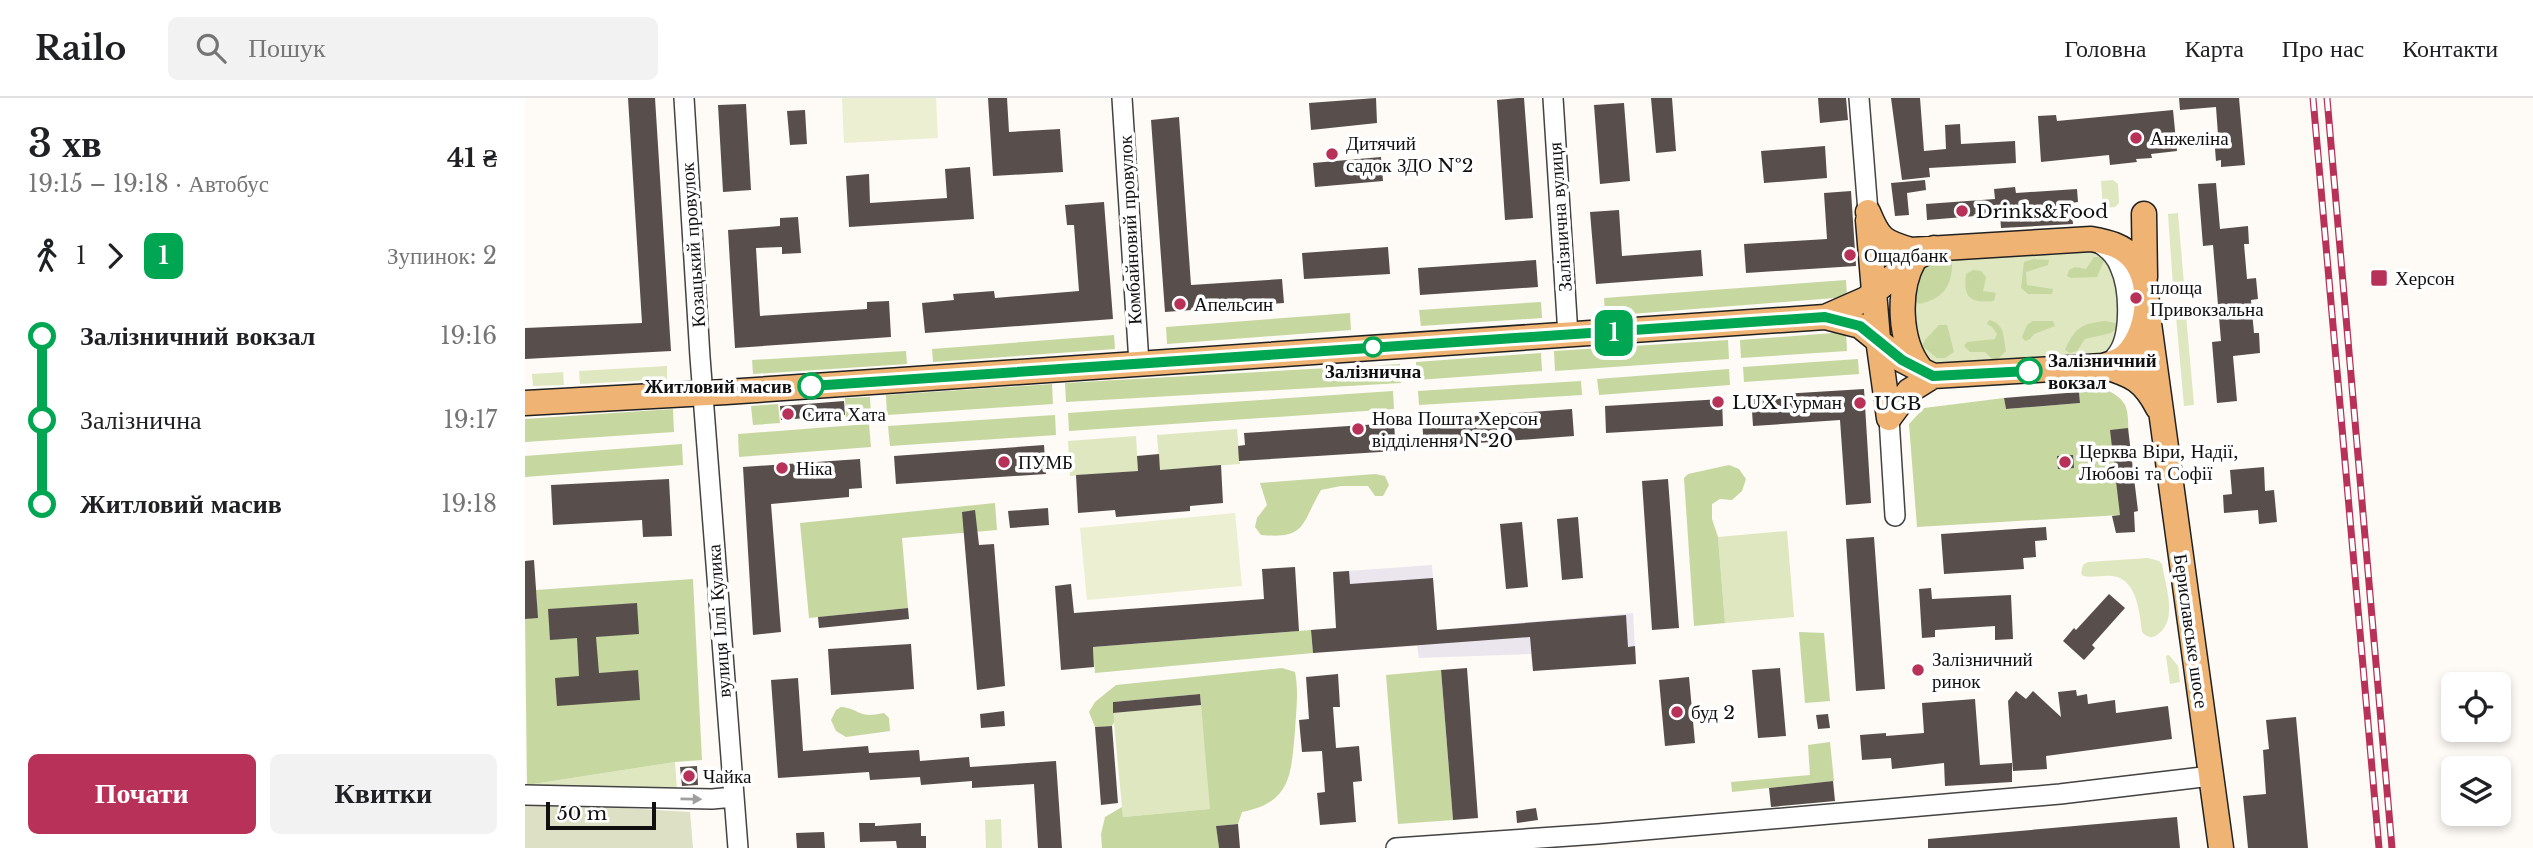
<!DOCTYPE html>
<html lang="uk">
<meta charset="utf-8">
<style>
body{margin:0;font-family:"Libre Baskerville",serif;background:#f2f2f2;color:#202124;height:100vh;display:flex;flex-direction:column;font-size:26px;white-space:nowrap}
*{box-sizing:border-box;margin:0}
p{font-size:23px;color:#757577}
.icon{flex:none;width:38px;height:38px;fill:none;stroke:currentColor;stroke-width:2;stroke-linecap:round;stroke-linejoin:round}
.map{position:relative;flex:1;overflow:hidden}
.drawer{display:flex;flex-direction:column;background:#fff;width:525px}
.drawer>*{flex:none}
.badge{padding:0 14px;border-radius:10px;font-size:24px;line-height:46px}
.fabs{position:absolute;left:1916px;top:574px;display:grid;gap:14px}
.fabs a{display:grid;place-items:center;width:70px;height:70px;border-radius:10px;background:#fff;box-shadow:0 4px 10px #0003;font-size:35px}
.scale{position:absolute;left:21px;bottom:18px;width:110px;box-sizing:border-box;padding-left:7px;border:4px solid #101010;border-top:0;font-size:19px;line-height:24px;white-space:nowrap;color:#101010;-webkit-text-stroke:5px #fff;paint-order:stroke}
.map>.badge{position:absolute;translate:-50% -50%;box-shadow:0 0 0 4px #fff}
.legs{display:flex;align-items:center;gap:10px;height:77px;padding:0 28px;font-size:23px}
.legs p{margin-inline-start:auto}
.overview{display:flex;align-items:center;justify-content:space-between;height:119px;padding:0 28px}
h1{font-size:38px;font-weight:600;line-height:52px}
.action{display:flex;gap:14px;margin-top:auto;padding:14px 28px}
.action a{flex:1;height:80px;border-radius:10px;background:#b83158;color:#fff;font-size:28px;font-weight:600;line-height:80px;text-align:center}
.action a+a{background:#f2f2f2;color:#202124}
ul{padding:0 28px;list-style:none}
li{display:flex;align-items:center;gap:24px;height:84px;font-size:26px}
li i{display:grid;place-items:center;width:10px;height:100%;margin:0 9px;background:currentColor}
li i::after{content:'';width:18px;height:18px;margin:-9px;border:5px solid;border-radius:50%;background:#fff}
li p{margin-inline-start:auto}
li:first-child i{background:linear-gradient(#0000 50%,currentColor 0)}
li:last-child i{background:linear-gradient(currentColor 50%,#0000 0)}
header{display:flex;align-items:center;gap:42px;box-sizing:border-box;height:98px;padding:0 35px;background:#fff;border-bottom:2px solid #e0e0e0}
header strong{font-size:33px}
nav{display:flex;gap:38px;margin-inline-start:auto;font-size:24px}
.search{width:490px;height:63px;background:#f2f2f2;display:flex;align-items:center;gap:18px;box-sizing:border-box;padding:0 24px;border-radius:10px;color:#757577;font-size:26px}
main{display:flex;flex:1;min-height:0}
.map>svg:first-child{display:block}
.industrial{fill:#ebe6ee}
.green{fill:#dee7bf}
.forest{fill:#c6d7a0}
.cemetery{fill:#dee0c5}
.pitch{fill:#ecefd1}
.building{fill:#584f4d}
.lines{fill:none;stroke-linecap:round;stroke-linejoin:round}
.minor-casing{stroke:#434343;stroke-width:22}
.major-casing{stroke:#212121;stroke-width:27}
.minor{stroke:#fff;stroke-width:19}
.major{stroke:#efb474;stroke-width:24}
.rail-casing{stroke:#b83158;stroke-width:7}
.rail{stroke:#fff;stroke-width:4.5;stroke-dasharray:13;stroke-linecap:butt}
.oneway{fill:#9f9f9f}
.line-1-casing{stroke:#fff;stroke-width:16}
.line-1{stroke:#00a651;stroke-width:10}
.poi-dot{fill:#b83158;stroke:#fff;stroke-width:2.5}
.stop-1-dot{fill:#fff;stroke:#00a651;stroke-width:3.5}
.labels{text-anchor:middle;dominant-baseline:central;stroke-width:7;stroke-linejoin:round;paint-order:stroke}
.poi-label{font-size:19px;fill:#101010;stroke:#fff;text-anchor:start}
.street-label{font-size:19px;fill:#101010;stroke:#fff}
.stop-label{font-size:19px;font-weight:bold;fill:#101010;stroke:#fff;text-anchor:start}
</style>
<header>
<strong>Railo</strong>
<div class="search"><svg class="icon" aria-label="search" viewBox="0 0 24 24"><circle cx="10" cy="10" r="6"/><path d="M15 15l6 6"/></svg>Пошук</div>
<nav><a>Головна</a><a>Карта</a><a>Про нас</a><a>Контакти</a></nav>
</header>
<main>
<section class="drawer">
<div class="overview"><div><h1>3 хв</h1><p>19:15 – 19:18 · Автобус</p></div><b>41 ₴</b></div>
<div class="legs"><svg class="icon" aria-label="walk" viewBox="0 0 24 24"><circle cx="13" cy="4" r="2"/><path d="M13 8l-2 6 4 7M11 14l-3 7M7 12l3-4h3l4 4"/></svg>1<svg class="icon" aria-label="forward" viewBox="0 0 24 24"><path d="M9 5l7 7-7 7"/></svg><b class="badge" style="background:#00a651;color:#fff">1</b><p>Зупинок: 2</p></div>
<ul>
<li><i style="color:#00a651"></i><b>Залізничний вокзал</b><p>19:16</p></li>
<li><i style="color:#00a651"></i><span>Залізнична</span><p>19:17</p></li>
<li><i style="color:#00a651"></i><b>Житловий масив</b><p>19:18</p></li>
</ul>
<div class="action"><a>Почати</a><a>Квитки</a></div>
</section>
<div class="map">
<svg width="2008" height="750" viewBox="0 0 2008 750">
<rect width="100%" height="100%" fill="#fefaf5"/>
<!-- industrial -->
<path class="industrial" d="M907,467L912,532L1108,515L1111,566L1008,573L1006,556L894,560L892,548L788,555L786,532L794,531L795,542L812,541L808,474Z"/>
<!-- green -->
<path class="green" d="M1588,82L1593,86L1594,105L1590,109L1578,110L1576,83Z
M1653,115L1659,187L1648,188L1643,116Z
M1568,154L1576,155L1589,171L1594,229L1585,254L1577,257L1412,269L1391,255L1387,181L1405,163Z
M1660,206L1669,307L1659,308L1650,207Z
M142,268V281L55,286L54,273Z
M38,274L39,287L8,288L7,276Z
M712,331L715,366L635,372L632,337Z
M611,338L613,373L545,378L543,343Z
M1262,433L1269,519L1200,525L1193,439Z
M1623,460L1634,463L1637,466C1640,487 1654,523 1632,537C1626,541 1622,539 1617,534C1615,516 1612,480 1587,478C1577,477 1568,480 1558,478L1556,475L1558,467L1563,464Z
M1644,557L1653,568L1655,584L1645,586L1641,558Z
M676,607L686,711L598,719L588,615Z
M150,664L152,692L2,687Z
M476,721L477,750H461L460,722Z"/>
<!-- forest -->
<path class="forest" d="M1569,159H1577L1579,163L1572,179L1546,180L1542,178L1544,172L1550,169L1561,171Z
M1508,161L1524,162L1523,167L1501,174L1502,187L1528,191L1527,196H1503L1496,190L1499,164Z
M1427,162C1428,187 1419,201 1394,206L1385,198L1387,181L1405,163Z
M1448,172L1456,173L1461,179L1458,193L1471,195L1469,203C1445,205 1438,200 1441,176Z
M1321,182L1322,199L1080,218L1079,200Z
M1016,204L1017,220L896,228L894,212Z
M825,215L826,232L642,246L641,229Z
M1464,222C1480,226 1478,238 1481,253L1472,262L1467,261L1460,254H1445L1439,248L1442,244L1470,241L1472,236L1467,229L1462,226Z
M1508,223H1528L1530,228L1509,236L1505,241L1500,243L1497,239L1502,227Z
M1580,223L1591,225L1592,230L1586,235L1560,241L1552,253L1545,255L1540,252C1550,230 1555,226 1580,223Z
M1414,227H1422L1429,254L1420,260H1412L1397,248L1400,242Z
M1321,234L1322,253L1216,260L1215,242Z
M589,237L590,251L408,264L407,251Z
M1203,242L1204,261L1030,273L1029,253Z
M381,253L382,266L228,276L227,262Z
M1016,255L1017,273L892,282L891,264Z
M1333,261L1334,276L1219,284L1218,269Z
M875,266L876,285L541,304L540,285Z
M1204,271L1205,287L1074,297L1072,281Z
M1056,283L1057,297L894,307L893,293Z
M527,286L528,306L362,317L361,297Z
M1579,291C1587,294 1596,299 1600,307C1609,325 1597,395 1595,417L1392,429L1384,326L1399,310L1479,300L1481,311L1555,305L1554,294Z
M868,293L869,311L544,333L543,315Z
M345,299L346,319L321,321L320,300Z
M253,306L255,325L228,327L226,308Z
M148,311L149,334L0,344V321Z
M530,317L531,337L365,348L363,328Z
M344,326L346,349L214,359L213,336Z
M157,346L158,367L0,379V358Z
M1204,367L1214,371L1221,381L1217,393L1207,402L1195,401L1187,406V421L1193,439L1200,525L1169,528L1159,380L1163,376Z
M850,376L860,378L864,387L858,398H850L843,388H816L796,392C776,426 782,441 736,437L730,429L732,420L742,407L735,385Z
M470,405L472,432L377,440L383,510L284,520L275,425Z
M168,481L177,662L150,664L2,687L0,521H4L3,509L12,508L11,492Z
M786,532L788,555L570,575L568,549Z
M1274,534L1299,535L1305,603L1280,605Z
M757,570L770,574C774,594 771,613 770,633C766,675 767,705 717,714L713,726L691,728L694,750H577L576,736L580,719L597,709L598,719L685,711L675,596L588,604L589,624L587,628L570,629L564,614L570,604L591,587Z
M916,572L928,722L873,726L861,577Z
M316,609C337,611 331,621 359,615L364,620L365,633L321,639L311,633L306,622L311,612Z
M1305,644L1309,683L1207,694L1206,684L1285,677L1283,647Z"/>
<!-- cemetery -->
<path class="cemetery" d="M0,704L165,714L168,750H0Z"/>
<!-- pitch -->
<path class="pitch" d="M317,0H411L413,40L319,45Z
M710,415L717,488L562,502L555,430Z"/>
<!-- building -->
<path class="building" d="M103,0H130L146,253L0,261V230L117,225Z
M463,0H482L484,34L535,31L538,74L468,78Z
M851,0L852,25L786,32L784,5Z
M993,0H999L1008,120L980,122L972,2Z
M1126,0H1147L1151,53L1131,55Z
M1293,0H1321L1323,22L1295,25Z
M1366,0H1395L1399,53L1421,51L1420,27L1435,26L1436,46L1490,43L1491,65L1404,70L1405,79L1377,82Z
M1654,0H1714L1720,67L1696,69V62L1691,63L1689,38L1693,37L1691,9L1655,12Z
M1099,5L1105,83L1075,86L1069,7Z
M221,6L226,92L198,94L193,7Z
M280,12L282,46L265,47L262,13Z
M1648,12L1652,53L1626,56L1627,60L1611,61L1612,64L1585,67L1584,57L1516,64L1513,18L1531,17L1532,23Z
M654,19L666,187L757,181L759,205L640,214L626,22Z
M1300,48L1302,80L1239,85L1236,53Z
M856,59L858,83L790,89L788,65Z
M445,69L449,121L324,129L321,78L344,76L345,105L422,100L420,71Z
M1400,82L1401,92L1382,95L1384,117L1370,118L1366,85Z
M1691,85L1695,131L1723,128L1724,146H1719L1722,181L1731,180L1733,201L1726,202L1729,235H1734L1735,255L1708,258L1712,303L1692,305L1687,244L1696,243L1688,147L1678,148L1673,86Z
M1490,89L1491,95L1552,91L1553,104L1546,105L1548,126L1476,130L1475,116L1402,122L1401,106L1470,101L1469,91Z
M1326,93L1331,168L1221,175L1219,146L1302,141L1299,95Z
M579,104L588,221L400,235L397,205L429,202L428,196L469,193L470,200L554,193L549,127H542L540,107Z
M1094,112L1097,158L1176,152L1178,178L1071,186L1065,114Z
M273,119L276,155L257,156V149L231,150L235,218L342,211V204L364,203L366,239L210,250L203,132L255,128V120Z
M863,149L865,176L779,181L777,155Z
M1011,162L1013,189L895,197L893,170Z
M1339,291L1346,405L1321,407L1315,322L1228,328L1226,298Z
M1554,294L1555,305L1481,311L1479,300Z
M1197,301L1198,328L1081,335L1080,308Z
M319,303L320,317L256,322L255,308Z
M1047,311L1049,338L899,349L897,322Z
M869,325L871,353L714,363L713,348L720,347L719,335Z
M1603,330L1613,413L1609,414L1610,434L1591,435L1587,418L1595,417L1585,332Z
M519,347L521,376L371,386L369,358Z
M634,356L635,372L696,367L698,405L665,408V413L591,419L590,412L553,415L551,377L613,373L612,358Z
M1548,357L1549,370L1533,371L1532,358Z
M335,361L337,390L324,391V399L246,406L256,534L228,537L218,369Z
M1739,369L1740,393L1749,392L1752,424L1734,426L1733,412L1699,415L1698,397L1707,396L1705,372Z
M144,381L147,438L118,439L117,422L28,427L26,387Z
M1143,381L1154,530L1127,532L1117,383Z
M523,410L524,427L485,430L483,413Z
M450,412L454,447L469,446L480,588L452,592L437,414Z
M1053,419L1058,480L1037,482L1032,421Z
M997,424L1003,489L981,491L975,426Z
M1521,429L1522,442L1510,443L1511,459L1498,460L1499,471L1419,476L1416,436Z
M1349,439L1360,591L1331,593L1321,441Z
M9,462L13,520L0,521V463Z
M770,469L774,533L568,549L569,569L536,572L530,488L546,486L549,515L739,501L737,471Z
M824,473L825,486L908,480L912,532L1101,517L1103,549L1110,548L1111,566L1008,573L1005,539L788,555L786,532L811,530L808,474Z
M1406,490L1407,501L1486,497L1488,541L1470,542V528L1410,532V539L1397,540L1394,491Z
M1584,496L1600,510L1567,547L1570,550L1559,562L1538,543L1549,530L1551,532Z
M112,505L114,536L71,539L74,575L113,572L115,602L32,608L30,580L54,578L52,540L25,542L23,511Z
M383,510L384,521L294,530L293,519Z
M386,546L389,591L306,597L303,551Z
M942,570L953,720L928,722L916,572Z
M1255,570L1261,638L1233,640L1227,572Z
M813,576L815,609H808L811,650L834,648L837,683L828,684L831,724L795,727L792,695L800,694L797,653L777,654L774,622L784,621L781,579Z
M1164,579L1170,645L1140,648L1134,582Z
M273,580L278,653L343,648L344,655L394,652L395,663L444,659L445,669L531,663L537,750H513L509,686L447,690V683L396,687L395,679L345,682L344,674L253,680L246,582Z
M1551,592L1552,598L1562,596L1563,606L1590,602L1591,615L1643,608L1647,641L1521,658L1522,671L1488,673L1483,603L1491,593L1501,601L1508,593L1536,619L1533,594Z
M675,596L676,607L588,615V604Z
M1450,601L1455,667L1487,665V684L1420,688L1419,665L1367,671L1366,660L1337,662L1335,637L1361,635V638L1399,635L1397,605Z
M479,613L480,628L456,630L455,616Z
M1303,616L1305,630L1293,631L1291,617Z
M1771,619L1783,750H1723L1718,698L1741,696L1738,652L1744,651L1741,622Z
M587,628L593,705L576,707L570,629Z
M172,668L173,687L157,688L155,669Z
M1308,683L1310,703L1246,709L1244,690Z
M1011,710L1013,722L992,725L991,713Z
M1652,719L1655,750H1403V741Z
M334,725H350V728L396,725V738H401V750H372L371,743L335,744Z
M713,726L715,750H694L691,728Z
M299,734L300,750H272L271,735Z"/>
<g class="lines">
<!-- minor casing -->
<g class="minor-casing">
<path id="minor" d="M159,0L175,259L213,750
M597,0L614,265
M1028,0L1043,237
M1334,0L1343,114
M1574,145C1584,151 1591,158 1595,169C1605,191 1607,241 1590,259
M1364,320L1370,418
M0,697L187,701L209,699
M871,750L1073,736L1535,696L1686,678"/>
</g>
<!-- major casing -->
<g class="major-casing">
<path id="major" d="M1619,116L1620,179
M1343,122L1353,241L1364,320
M1389,162C1372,192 1374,243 1395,270
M1623,218L1696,750
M1300,219L1335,228L1377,262L1408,278L1578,268C1585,266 1592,264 1598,260C1624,239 1630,187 1609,161C1598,147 1582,144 1566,141L1386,152C1358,144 1354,141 1343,114
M1578,268C1607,277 1619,282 1633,310
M0,305L201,294L1300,219L1341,201L1389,161L1409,150
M1364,320L1384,293L1408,278"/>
</g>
<!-- minor -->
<use href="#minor" class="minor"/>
<!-- major -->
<use href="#major" class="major"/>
<!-- rail casing -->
<g class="rail-casing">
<path id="rail" d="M1788,0L1854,750
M1802,0L1867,750"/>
</g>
<!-- rail -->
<use href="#rail" class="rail"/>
</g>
<!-- one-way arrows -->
<defs><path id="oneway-solid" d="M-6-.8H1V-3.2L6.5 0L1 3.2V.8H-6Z" transform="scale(1.75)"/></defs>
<use class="oneway" href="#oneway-solid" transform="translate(166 701) rotate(1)"/>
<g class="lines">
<!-- line-1 casing -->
<g class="line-1-casing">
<path id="line-1" d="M286,288L1300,219L1335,228L1377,262L1408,278L1504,273"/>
</g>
<!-- line-1 -->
<use href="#line-1" class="line-1"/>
</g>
<!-- markers -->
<g class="poi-dot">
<circle cx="1611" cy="40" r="7"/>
<circle cx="807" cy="56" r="7"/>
<circle cx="1437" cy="113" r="7"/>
<circle cx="1325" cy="157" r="7"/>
<rect x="1845" y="171" width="18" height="18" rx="3.5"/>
<circle cx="1611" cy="200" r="7"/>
<circle cx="655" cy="206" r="7"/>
<circle cx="1193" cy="304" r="7"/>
<circle cx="1335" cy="305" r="7"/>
<circle cx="263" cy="316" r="7"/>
<circle cx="833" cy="331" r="7"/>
<circle cx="479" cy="364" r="7"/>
<circle cx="1540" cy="364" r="7"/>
<circle cx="257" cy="370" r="7"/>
<circle cx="1393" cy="572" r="7"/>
<circle cx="1152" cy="614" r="7"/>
<circle cx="164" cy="678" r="7"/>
</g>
<g class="stop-1-dot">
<circle cx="848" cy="249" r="9"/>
<circle cx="1504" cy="273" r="12"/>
<circle cx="286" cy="288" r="12"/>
</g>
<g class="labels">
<!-- poi labels -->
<g class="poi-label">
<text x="1625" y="40">Анжеліна</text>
<text x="821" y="45">Дитячий<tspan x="821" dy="22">садок ЗДО №2</tspan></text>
<text x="1451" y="113">Drinks&amp;Food</text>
<text x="1339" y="157">Ощадбанк</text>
<text x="1870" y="180">Херсон</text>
<text x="1625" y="189">площа<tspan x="1625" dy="22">Привокзальна</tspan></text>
<text x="669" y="206">Апельсин</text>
<text x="1207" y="304">LUX Гурман</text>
<text x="1349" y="305">UGB</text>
<text x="277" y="316">Сита Хата</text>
<text x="847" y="320">Нова Пошта Херсон<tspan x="847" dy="22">відділення №20</tspan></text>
<text x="1554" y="353">Церква Віри, Надії,<tspan x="1554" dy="22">Любові та Софії</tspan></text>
<text x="493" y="364">ПУМБ</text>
<text x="271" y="370">Ніка</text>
<text x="1407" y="561">Залізничний<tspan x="1407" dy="22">ринок</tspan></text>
<text x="1166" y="614">буд 2</text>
<text x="178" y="678">Чайка</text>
</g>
<!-- street labels -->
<g class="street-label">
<text transform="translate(1035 119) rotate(-94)">Залізнична вулиця</text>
<text transform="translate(605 132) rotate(-93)">Комбайновий провулок</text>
<text transform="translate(168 147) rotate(-94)">Козацький провулок</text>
<text transform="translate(194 523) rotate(-94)">вулиця Іллі Кулика</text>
<text transform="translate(1666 533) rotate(82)">Бериславське шосе</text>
</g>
<!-- stop labels -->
<g class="stop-label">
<text x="1523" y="262">Залізничний<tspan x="1523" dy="22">вокзал</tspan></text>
<text x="848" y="273" text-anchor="middle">Залізнична</text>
<text x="267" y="288" text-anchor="end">Житловий масив</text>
</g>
</g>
</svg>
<div class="fabs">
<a><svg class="icon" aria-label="locate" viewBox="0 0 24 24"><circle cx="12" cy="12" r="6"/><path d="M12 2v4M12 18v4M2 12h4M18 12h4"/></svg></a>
<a><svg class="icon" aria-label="layers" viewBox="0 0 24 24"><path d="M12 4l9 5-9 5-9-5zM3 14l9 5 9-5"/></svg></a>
</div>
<div class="scale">50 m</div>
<b class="badge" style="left:1089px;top:235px;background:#00a651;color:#fff">1</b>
</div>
</main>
